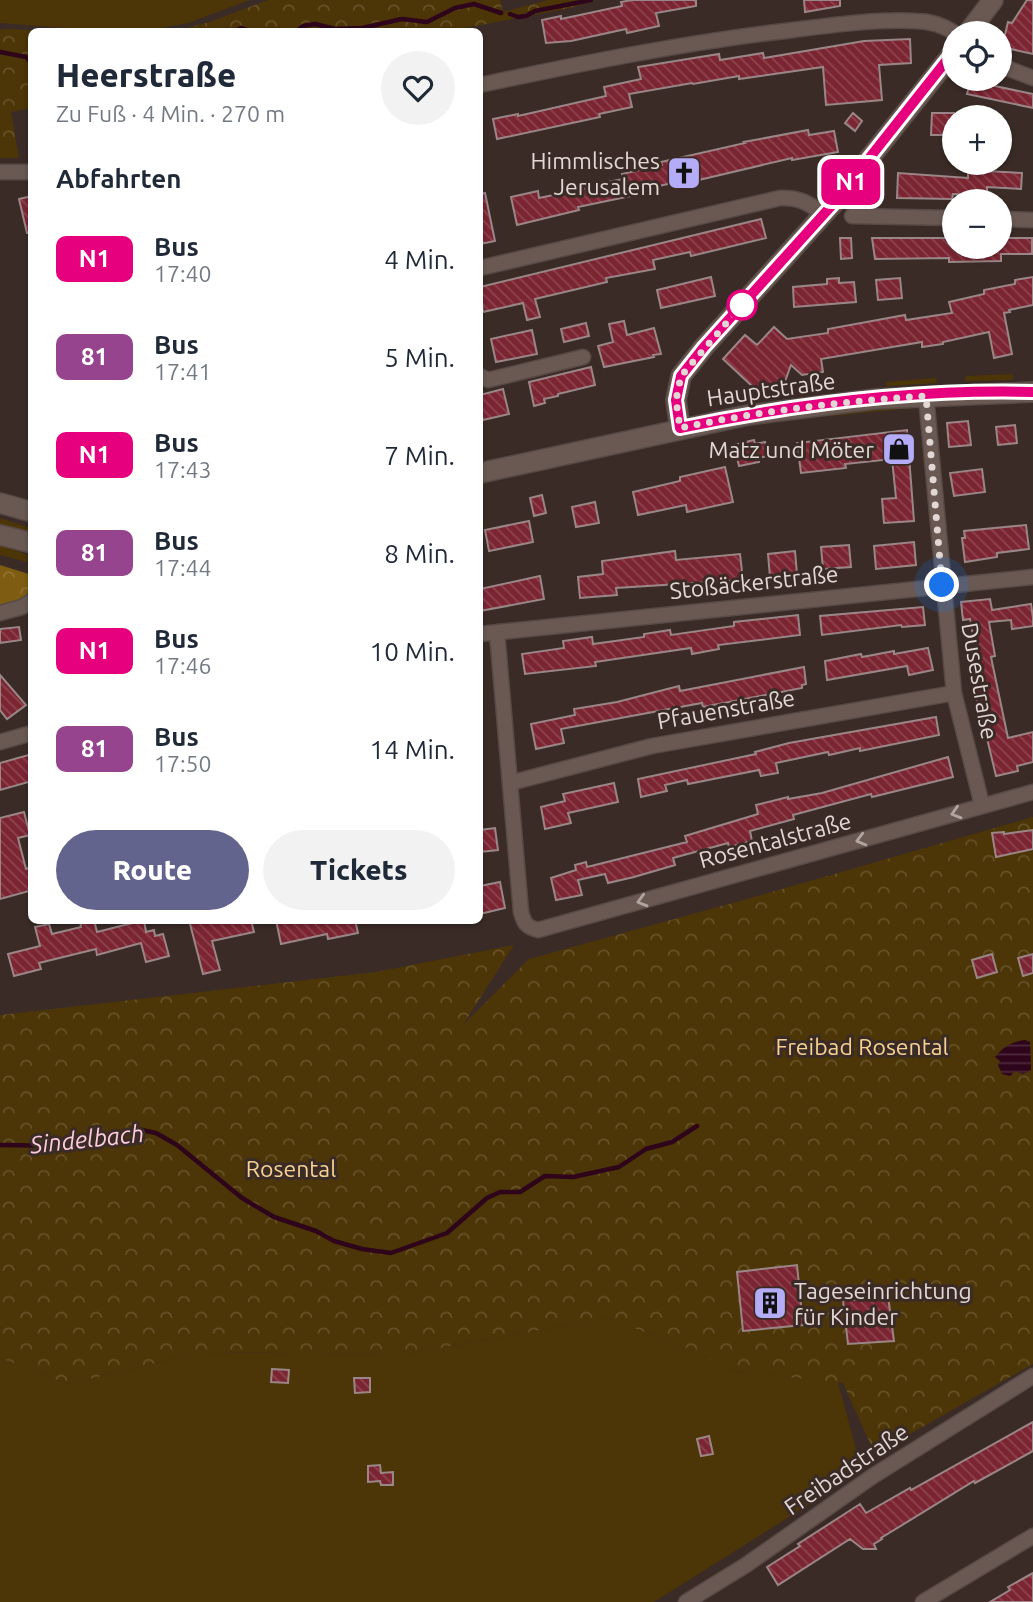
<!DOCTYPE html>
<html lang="de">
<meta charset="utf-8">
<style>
body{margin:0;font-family:Ubuntu,sans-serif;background:#f2f2f3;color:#1f2937;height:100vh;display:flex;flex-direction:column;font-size:26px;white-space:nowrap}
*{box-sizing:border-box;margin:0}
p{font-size:23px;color:#747a83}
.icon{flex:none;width:38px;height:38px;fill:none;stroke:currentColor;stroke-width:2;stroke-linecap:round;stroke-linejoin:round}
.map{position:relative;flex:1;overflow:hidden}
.drawer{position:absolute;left:28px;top:28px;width:455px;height:896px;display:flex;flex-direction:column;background:#fff;border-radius:10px;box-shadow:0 2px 5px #0004}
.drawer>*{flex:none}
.badge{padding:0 14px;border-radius:10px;font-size:24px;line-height:46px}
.fabs{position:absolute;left:942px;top:21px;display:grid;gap:14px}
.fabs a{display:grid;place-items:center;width:70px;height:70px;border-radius:50%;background:#fff;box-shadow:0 2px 5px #0004;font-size:35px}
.you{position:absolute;width:35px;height:35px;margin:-18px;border:5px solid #fff;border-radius:50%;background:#1a73e8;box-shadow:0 0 0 10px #1a73e833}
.map>.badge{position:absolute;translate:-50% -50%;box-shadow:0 0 0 4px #fff}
h2{padding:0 28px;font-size:26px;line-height:63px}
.round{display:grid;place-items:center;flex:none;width:74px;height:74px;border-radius:37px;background:#f2f2f3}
.headline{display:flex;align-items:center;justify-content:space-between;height:119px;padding:0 28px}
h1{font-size:33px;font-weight:800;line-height:52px}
.action{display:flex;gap:14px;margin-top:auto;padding:14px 28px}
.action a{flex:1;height:80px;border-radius:42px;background:#62648e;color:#fff;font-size:28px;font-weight:800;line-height:80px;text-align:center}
.action a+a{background:#f2f2f3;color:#1f2937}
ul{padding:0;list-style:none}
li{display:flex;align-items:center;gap:21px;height:98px;padding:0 28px}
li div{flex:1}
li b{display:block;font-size:26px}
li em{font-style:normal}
li .badge{min-width:77px;font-weight:700;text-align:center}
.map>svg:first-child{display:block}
.green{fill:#4c3506}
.forest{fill:url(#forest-crowns)}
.park{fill:url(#park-crowns)}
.water{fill:url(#water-rules)}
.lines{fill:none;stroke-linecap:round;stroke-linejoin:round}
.stream{stroke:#2e051a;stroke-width:4.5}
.building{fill:url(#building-back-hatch);stroke:#9a8687;stroke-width:2}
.street-casing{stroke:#574a46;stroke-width:17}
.secondary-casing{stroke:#574a46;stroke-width:22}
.street{stroke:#6a5953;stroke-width:14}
.secondary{stroke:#6a5953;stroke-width:19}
.oneway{stroke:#b1a5a0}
.line-casing{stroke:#fff;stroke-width:16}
.line{stroke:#e6007e;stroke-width:10}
.walk{stroke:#e1d7d4;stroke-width:7;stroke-dasharray:0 12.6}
.stop-dot{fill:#fff;stroke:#e6007e;stroke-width:3.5}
.labels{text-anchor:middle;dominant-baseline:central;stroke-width:6;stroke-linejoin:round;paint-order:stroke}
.poi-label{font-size:23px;fill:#e1d7d4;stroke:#3a2b26;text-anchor:end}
.street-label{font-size:23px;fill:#e1d7d4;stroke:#3a2b26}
.park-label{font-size:23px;fill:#f5d192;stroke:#3a2b26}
.water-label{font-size:24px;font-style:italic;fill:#fdccde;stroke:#3a2b26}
</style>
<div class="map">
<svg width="1033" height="1602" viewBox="0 0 1033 1602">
<defs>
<pattern id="forest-crowns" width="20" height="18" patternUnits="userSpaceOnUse" patternTransform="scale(1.75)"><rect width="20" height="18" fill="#7e5c12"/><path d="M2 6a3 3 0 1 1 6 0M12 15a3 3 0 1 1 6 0" fill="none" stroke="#907334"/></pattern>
<pattern id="park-crowns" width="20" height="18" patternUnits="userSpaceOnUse" patternTransform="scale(1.75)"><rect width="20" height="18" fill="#4c3506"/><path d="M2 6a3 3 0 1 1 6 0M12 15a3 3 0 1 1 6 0" fill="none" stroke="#665229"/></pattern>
<pattern id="water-rules" width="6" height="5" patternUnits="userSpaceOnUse" patternTransform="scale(1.75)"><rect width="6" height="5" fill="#2e051a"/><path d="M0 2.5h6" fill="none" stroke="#4c293a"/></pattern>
<pattern id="building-back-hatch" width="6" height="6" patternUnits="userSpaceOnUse" patternTransform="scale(1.75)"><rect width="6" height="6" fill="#7b2532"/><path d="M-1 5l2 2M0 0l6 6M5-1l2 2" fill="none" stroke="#8d444f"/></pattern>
</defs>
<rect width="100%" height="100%" fill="#3a2b26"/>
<!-- green -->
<path class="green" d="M0,0H250L188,23L145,31H102L0,23Z
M1013,374V380L965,381V376Z
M936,378L937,383L887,386L886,382Z
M913,403V408L832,416L831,412Z
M0,518L31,528V536L0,527Z
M0,544L30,556L31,563L0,555Z
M608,1318L686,1348L738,1372L838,1382L862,1471L654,1602H0V1358L68,1384L203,1352L407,1354Z"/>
<!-- forest -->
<path class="forest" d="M0,565L32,575C31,599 21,602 0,610Z"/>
<!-- park -->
<path class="park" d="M268,0H500L503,12L548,0H597L570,8L449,31H175L210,22Z
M8,29L44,31L32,32L31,108L11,112L19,158H0V30Z
M1033,817V1364L875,1454L843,1383L738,1372L686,1348L608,1318L407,1354L203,1352L68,1384L0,1358V1015L376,972L514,945L463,1025L529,959L758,896Z"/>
<!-- water -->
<path class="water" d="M1025,1040L1030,1042L1031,1070L1023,1074L1015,1071L1010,1076L1002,1074L998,1065L1000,1061L995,1057C1003,1047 1011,1042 1025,1040Z"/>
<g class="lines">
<!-- stream -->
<path class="stream" d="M510,14L518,17L526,16L535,11L591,0
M233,32L241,28L253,32
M296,32L303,26L315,24L335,29L362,28L402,19L427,22L455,8L474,4L501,13
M0,52L26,57L32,63
M0,1145L62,1146L92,1144L137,1129L156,1133L177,1145L242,1198L274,1217L316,1231L334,1241L362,1249L391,1253L447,1233L487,1198L500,1192H520L545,1176L573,1177L619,1167L646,1149L672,1142L697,1126"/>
</g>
<!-- building -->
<path class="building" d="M632,0H696V6L656,13L659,26L627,33L626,29L571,41L546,43L542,20L561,16V19L622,6L621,2Z
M804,0H840V6L805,12Z
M1027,0H1033V54L1002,47L1008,22L1012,23Z
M910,39L911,63L879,65L882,100L826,105L823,67L739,79V76L693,84L692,83L629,94L632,107L599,114L600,117L497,139L493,119L518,114V116L606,96L604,87L641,79L638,67L719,54L720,60L763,53L764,58L864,41Z
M971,79L991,81L990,85L1033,94V108L967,94Z
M853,113L862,121L855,131L845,123Z
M932,113H954V135H931Z
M808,130L809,135L834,131L838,152L792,160V158L682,184V181L654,187L655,191L578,207L579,210L517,225L511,197L538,191L539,198L587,188V186L623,179L622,174L662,165L661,162L745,143L744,142Z
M968,170L1022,173L1021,189L987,187V195L953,194L952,199L897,198L898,173L968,178Z
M485,193L495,241L480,244V194Z
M32,196V233H27L19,199Z
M761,219L766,238L691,256L690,252L653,260L655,269L606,278L607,282L535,299L540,317L527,320L523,303L483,312L480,287Z
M840,238H851L852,258L841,259Z
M872,238H954V247H999V238H1032V254H1001V261L949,262V258L875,259Z
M711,277L715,296L661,308L657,290Z
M1033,277V305L1009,310L1010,312L1004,313L1012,354L994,358L989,332L943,342V344L922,347V342L821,359L823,372L802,375L791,365L784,384L755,389L723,359L745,335L757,345L774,327L787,339L828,333V329L905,315L906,320L952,313L949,302L984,294V290L1015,284V280Z
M839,278V283L854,282L856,302L794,307L793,287L827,284V279Z
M900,278L902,298L878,300L876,280Z
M624,321L627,335L654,328L661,354L653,355L654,357L604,367L598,346L613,342L609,324Z
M586,323L589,336L564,342L561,329Z
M532,330L537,354L496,362L491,339Z
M591,367L595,385L558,394V396L544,399L545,403L534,406L529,382Z
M503,389L509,414L483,420L481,413L480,414V395Z
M968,421L971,445L949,447L947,423Z
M1015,425L1017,443L998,445L996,427Z
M907,430L914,521L884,523L882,499L896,498L892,459L845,464L846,468L801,473L797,443Z
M754,440L755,444L765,442L768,456L758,458L759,462L739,466L734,445Z
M725,467L733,502L687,512L686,505L638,515L633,492L680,481V477Z
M982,469L985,492L954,496L950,473Z
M542,495L546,513L534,516L530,498Z
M595,502L599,523L576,527L572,507Z
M529,521L533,542L489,551L485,530Z
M1026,525L1029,549L997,553V557L965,562L962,538H965L964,531Z
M914,542L916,565L876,569L874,546Z
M849,545L851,567L823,569L821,547Z
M675,551L676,560L740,554L743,580L616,588L617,595L580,598L578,577L603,574L602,561Z
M795,551L797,574L770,577L768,554Z
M540,576L544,599L480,611V589Z
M990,599L992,610L1031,604L1033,618V626L1012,629L1011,620L989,622L995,656L991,657L1008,738L1033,732V762L1017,766L1018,771L996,776L985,730L983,731L973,682L966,636L973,635L970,619L963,620L961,602Z
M923,607L925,625L902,627L901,625L822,635L820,616Z
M798,615L800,635L718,645L719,649L692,654L691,648L595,662L596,666L525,674L522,654L564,648L563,641L592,637L593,644L644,637V634L670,630L671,635L734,626V622Z
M19,627L21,640L0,643V629Z
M928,648L933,670L909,675L907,666L827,680L825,661L861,654L862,657L894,651V654Z
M804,667L806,684L802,685V688L703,707L702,703L561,729L564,743L536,749L531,724L575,715L574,709L617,702L679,686L680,691Z
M0,675L26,705L7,719L0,710Z
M936,717L939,735L860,751V748L829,755L828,752L776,763L778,773L761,776L759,770L688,784L687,780L665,785L667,791L641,797L638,779L756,754L755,752L789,743Z
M32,754V781L0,790V763Z
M948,757L953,777L872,797L871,794L793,815L794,819L750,831L752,841L729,847L728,843L673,858L675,865L634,877L608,883L605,874L578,880L582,895L556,900L551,878L576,870L575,865L586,862L587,867L687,842L685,836L758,814L756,805L788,797V799L822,793Z
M614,783L618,802L568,813L571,823L545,829L541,807L565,801L563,794Z
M24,812L30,835L18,838L26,869L32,867V887L29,888V891L0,899V818Z
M495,828L498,850L480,852V830Z
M1033,830V849L996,857L992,833L1004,832V834Z
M500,882L505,908L480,914V886Z
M80,920H94L97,932L144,920L146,932L154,930L155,936L163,934L169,956L146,962L141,943L97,955L96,949L39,963L41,969L14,976L8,954L40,946L35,927L49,924L52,934L81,927Z
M189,920H251L254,932L212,941L220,970L203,974Z
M276,920H355L358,933L328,939L327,934L281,944Z
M992,954L997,972L977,978L972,960Z
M1033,954V973L1023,976L1018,958Z
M797,1265L803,1325L743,1331L737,1272Z
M888,1296L894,1341L848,1344L843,1301Z
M272,1369L289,1370L288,1383L271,1382Z
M354,1378H370V1392L355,1393Z
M1033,1422V1451L975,1483L974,1481L881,1538L882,1539L874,1544L876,1549H863L850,1539L778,1585L767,1567L800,1546L798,1544L860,1504L866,1513L910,1488L911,1490Z
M709,1436L713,1454L701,1456L697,1439Z
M380,1465L381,1473L393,1472V1485H381L380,1481L368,1482V1466Z
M1033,1573V1602H990L1010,1590L1008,1587Z"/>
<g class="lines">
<!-- street casing -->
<g class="street-casing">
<path id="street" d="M999,65L1033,78
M480,85C583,63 688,42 793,30C833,25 875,19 915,21C930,21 943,25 955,33
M0,172H32
M852,216L954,218
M999,219L1033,220
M480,268L780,198C799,197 809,203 824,215
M480,376L488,380L583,357
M926,396L954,693L982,805
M0,613L22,607L32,601
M497,632L521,912C524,923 526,927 538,930L1033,792
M480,634L1033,577
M0,742L32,733
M510,783L652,746L954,693
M686,1602L746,1565L873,1476L1033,1376
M923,1602L1033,1536"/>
</g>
<!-- secondary casing -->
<g class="secondary-casing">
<path id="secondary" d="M968,33L993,0
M680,428L676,400L681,376L704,347L833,204L954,52
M480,473L748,415L875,399L1033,392
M0,503L32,512
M0,535L32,543"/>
</g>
<!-- street -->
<use href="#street" class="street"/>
<!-- secondary -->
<use href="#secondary" class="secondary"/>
</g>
<!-- one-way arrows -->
<defs><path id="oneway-chevron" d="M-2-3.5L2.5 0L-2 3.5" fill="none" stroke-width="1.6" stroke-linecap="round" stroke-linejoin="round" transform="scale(1.75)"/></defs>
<g class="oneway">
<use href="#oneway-chevron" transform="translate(956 813) rotate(163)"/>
<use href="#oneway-chevron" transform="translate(861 840) rotate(165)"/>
<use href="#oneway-chevron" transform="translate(642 901) rotate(164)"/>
</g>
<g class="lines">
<!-- line casing -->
<g class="line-casing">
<path id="line" d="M954,51L833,204L704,347L681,376L676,400L680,428C795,404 915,389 1033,392"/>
</g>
<!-- line -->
<use href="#line" class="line"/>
<!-- walk -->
<path class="walk" d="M742,305L681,376L676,400L680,428C761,411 843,401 926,396L942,585"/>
</g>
<!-- icons -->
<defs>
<g id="church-square" transform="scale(1.75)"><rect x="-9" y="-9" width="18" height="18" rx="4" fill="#b5acf8" stroke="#3a2b26"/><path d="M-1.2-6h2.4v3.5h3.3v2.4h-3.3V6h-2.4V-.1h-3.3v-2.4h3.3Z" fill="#111"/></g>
<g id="shop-square" transform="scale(1.75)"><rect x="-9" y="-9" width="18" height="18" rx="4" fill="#b5acf8" stroke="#3a2b26"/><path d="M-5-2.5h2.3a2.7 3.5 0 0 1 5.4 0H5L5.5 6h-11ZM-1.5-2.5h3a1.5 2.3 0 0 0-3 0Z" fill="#111"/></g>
<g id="building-square" transform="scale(1.75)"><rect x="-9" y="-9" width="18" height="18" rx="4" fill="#b5acf8" stroke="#3a2b26"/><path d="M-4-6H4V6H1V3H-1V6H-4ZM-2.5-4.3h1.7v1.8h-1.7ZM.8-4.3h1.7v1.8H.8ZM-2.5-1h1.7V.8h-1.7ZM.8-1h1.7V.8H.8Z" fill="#111"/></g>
</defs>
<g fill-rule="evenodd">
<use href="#church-square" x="684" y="173"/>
<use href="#shop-square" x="899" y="449"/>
<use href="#building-square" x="770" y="1303"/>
</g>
<!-- markers -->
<circle class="stop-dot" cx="742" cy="305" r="14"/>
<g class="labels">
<!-- poi labels -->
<g class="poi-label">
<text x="660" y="160">Himmlisches<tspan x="660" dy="26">Jerusalem</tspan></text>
<text x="874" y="449">Matz und Möter</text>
<text x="794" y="1290" text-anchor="start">Tageseinrichtung<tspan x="794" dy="26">für Kinder</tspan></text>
</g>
<!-- street labels -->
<g class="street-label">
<text transform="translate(771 389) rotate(-8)">Hauptstraße</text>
<text transform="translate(754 582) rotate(-6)">Stoßäckerstraße</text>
<text transform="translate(980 681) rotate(80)">Dusestraße</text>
<text transform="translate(726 709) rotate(-10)">Pfauenstraße</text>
<text transform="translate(775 840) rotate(-15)">Rosentalstraße</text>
<text transform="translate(846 1469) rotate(-34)">Freibadstraße</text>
</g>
<!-- park labels -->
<g class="park-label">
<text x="862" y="1046">Freibad Rosental</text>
<text x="291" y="1168">Rosental</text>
</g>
<!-- water labels -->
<g class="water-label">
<text transform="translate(87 1139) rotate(-6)">Sindelbach</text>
</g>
</g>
</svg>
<div class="fabs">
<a><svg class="icon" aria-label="locate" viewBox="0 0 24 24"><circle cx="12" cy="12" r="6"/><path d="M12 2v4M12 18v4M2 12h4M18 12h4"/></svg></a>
<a>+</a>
<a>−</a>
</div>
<div class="you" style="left:942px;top:585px"></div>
<b class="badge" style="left:851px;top:182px;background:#e6007e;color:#fff">N1</b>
<section class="drawer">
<div class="headline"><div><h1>Heerstraße</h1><p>Zu Fuß · 4 Min. · 270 m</p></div><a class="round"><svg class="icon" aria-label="heart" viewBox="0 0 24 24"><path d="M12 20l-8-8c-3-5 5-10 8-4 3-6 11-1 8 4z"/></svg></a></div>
<h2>Abfahrten</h2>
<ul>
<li><span class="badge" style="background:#e6007e;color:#fff">N1</span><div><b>Bus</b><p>17:40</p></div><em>4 Min.</em></li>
<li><span class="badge" style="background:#96448d;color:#fff">81</span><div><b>Bus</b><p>17:41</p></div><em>5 Min.</em></li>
<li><span class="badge" style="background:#e6007e;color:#fff">N1</span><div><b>Bus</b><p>17:43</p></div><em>7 Min.</em></li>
<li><span class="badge" style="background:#96448d;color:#fff">81</span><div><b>Bus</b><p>17:44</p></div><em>8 Min.</em></li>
<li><span class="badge" style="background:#e6007e;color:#fff">N1</span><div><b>Bus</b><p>17:46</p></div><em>10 Min.</em></li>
<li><span class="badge" style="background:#96448d;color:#fff">81</span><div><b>Bus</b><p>17:50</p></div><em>14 Min.</em></li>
</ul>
<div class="action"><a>Route</a><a>Tickets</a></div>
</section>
</div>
